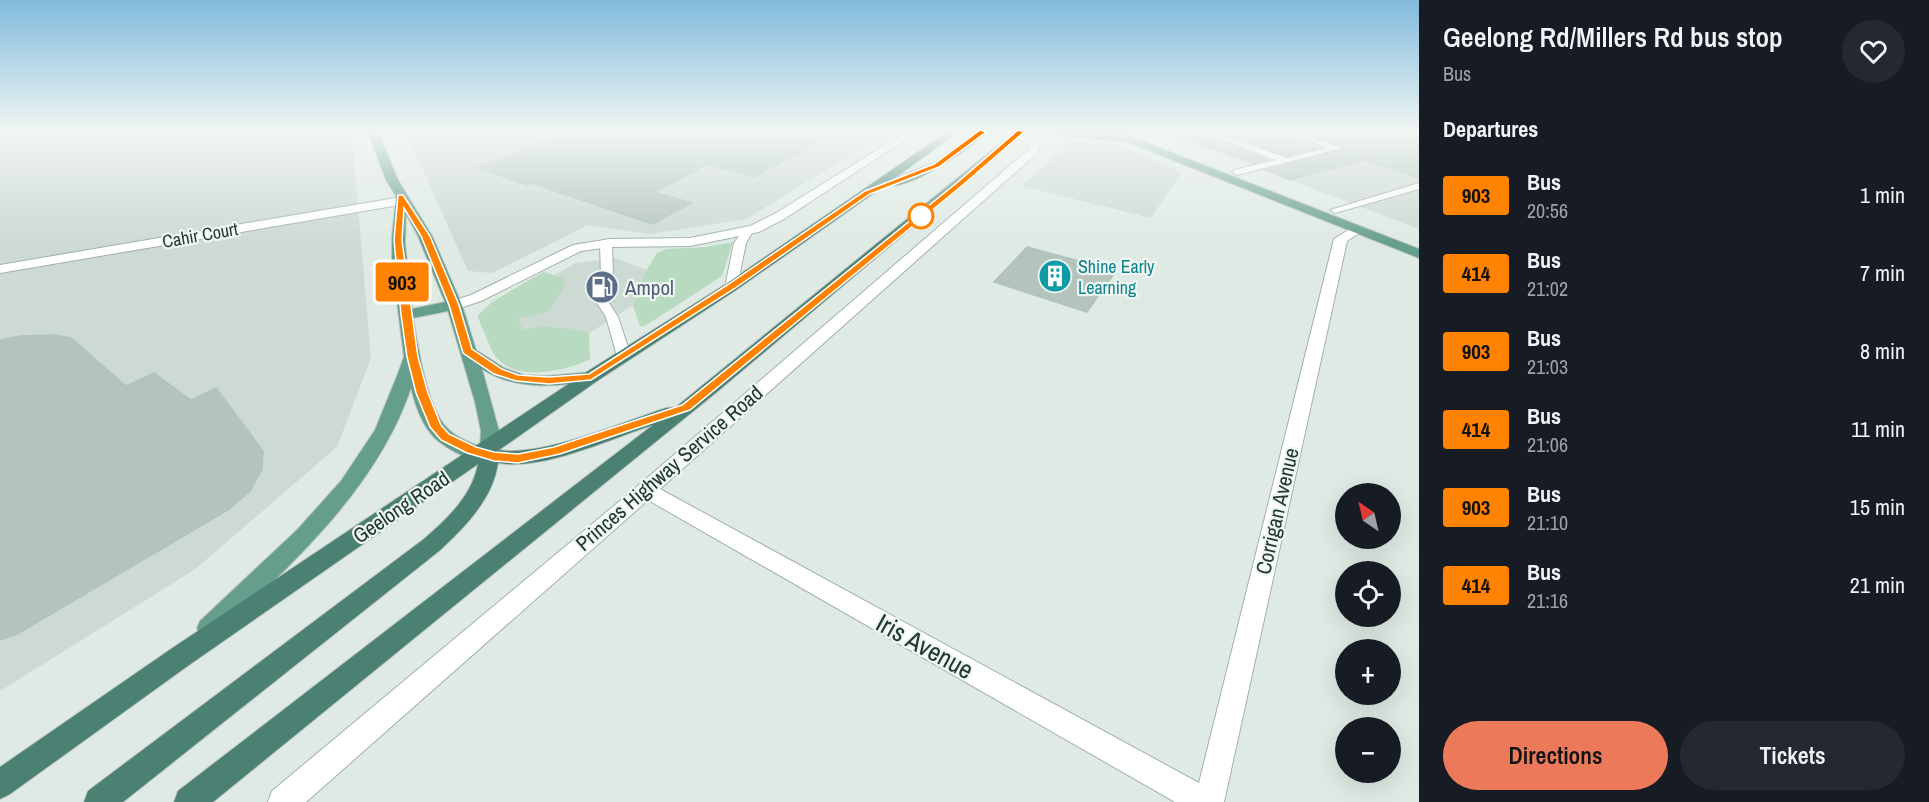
<!DOCTYPE html>
<meta charset="utf-8">
<style>
body{margin:0;font-family:"Archivo Narrow",sans-serif;background:#242831;color:#f1f3f6;height:100vh;display:flex;flex-direction:column;font-size:22px;white-space:nowrap}
*{box-sizing:border-box;margin:0}
p{font-size:20px;color:#9ea1a6}
.icon{flex:none;width:33px;height:33px;fill:none;stroke:currentColor;stroke-width:2;stroke-linecap:round;stroke-linejoin:round}
.map{position:relative;flex:1;overflow:hidden}
.panel{display:flex;flex-direction:column;background:#171b24;width:510px}
.panel>*{flex:none}
.badge{padding:0 12px;border-radius:4px;font-size:21px;line-height:39px}
.needle{width:39px;rotate:326deg}
.buttons{position:absolute;left:1335px;top:483px;display:grid;gap:12px}
.buttons a{display:grid;place-items:center;width:66px;height:66px;border-radius:50%;background:#171b24;box-shadow:0 6px 24px #0002;font-size:30px}
.map>.badge{position:absolute;translate:-50% -50%;box-shadow:0 0 0 3px #fff}
h2{padding:0 24px;font-size:22px;line-height:54px}
.round{display:grid;place-items:center;flex:none;width:63px;height:63px;border-radius:32px;background:#242831}
.head{display:flex;align-items:center;justify-content:space-between;height:102px;padding:0 24px}
h1{font-size:28px;font-weight:600;line-height:45px}
.action{display:flex;gap:12px;margin-top:auto;padding:12px 24px}
.action a{flex:1;height:69px;border-radius:36px;background:#ec7a5a;color:#111;font-size:24px;font-weight:600;line-height:69px;text-align:center}
.action a+a{background:#242831;color:#f1f3f6}
ul{padding:0;list-style:none}
li{display:flex;align-items:center;gap:18px;height:78px;padding:0 24px}
li div{flex:1}
li b{display:block;font-size:22px}
li em{font-style:normal}
li .badge{min-width:66px;font-weight:700;text-align:center}
main{display:flex;flex:1;min-height:0}
.map>svg:first-child{display:block}
.built{fill:#cdd9d3}
.green{fill:#b8dac0}
.building{fill:#b4c4bd;stroke:#b2c3bb;stroke-width:1.5}
.lines{fill:none;stroke-linecap:round;stroke-linejoin:round}
.service-casing{stroke:#a2b1ab;stroke-width:2}
.minor-casing{stroke:#a2b1ab;stroke-width:2}
.primary-casing{stroke:#bcc4c2;stroke-width:2}
.trunk-casing{stroke:#bcc4c2;stroke-width:2}
.service{fill:#fff;fill-rule:evenodd}
.minor{fill:#fff;fill-rule:evenodd}
.primary{fill:#659e8d;fill-rule:evenodd}
.trunk{fill:#4a8172;fill-rule:evenodd}
.line{fill:#ff8200;stroke:#fff;stroke-width:1.5}
.stop-dot{fill:#fff;stroke:#ff8200;stroke-width:3}
.labels{text-anchor:middle;dominant-baseline:central;stroke-width:4.5;stroke-linejoin:round;paint-order:stroke}
.far-street-label{font-size:18px;fill:#213932;stroke:#eff6f2}
.far-culture-label{font-size:18px;fill:#0d838f;stroke:#eff6f2;text-anchor:start}
.service-label{font-size:21px;fill:#4e5e75;stroke:#eff6f2;text-anchor:start}
.street-label{font-size:21px;fill:#213932;stroke:#eff6f2}
.near-street-label{font-size:26px;fill:#213932;stroke:#eff6f2}
</style>
<main>
<div class="map">
<svg width="1419" height="802" viewBox="0 0 1419 802">
<rect width="100%" height="100%" fill="#dfeae4"/>
<!-- built -->
<path class="built" d="M0,132H347L353,149L371,358L337,447L194,570L0,691Z
M406,132H889L746,219L650,234L588,225L492,273L468,271Z
M1161,132H1419V229L1290,180Z
M1071,141L1111,142L1182,172L1151,218L1022,186Z
M616,258L672,280L557,354L490,312L576,263Z"/>
<!-- green -->
<path class="green" d="M733,242L722,276L645,326H640L633,305L646,271L657,253L666,249L706,247Z
M543,272L563,278L565,286L549,311L518,319L523,330L545,326L589,332L590,359C567,371 517,382 497,358C492,353 489,343 486,337C483,329 479,323 478,315L492,302Z"/>
<!-- building -->
<path class="building" d="M571,132H837L754,177L708,164L654,192L692,203L652,224L531,183L527,185L477,168Z
M1174,132H1200L1201,134L1268,160L1253,163L1173,134Z
M1218,132H1283L1284,134L1320,148L1287,156Z
M1301,132H1419V178L1364,160L1290,180L1267,170L1344,149L1343,146Z
M1027,247L1116,271L1087,312L994,282Z
M54,335L71,338L126,386L154,373L191,400L216,388L263,451L262,470L250,491L228,510L17,634L0,640V340L20,336Z"/>
<g class="lines">
<!-- service casing -->
<g class="service-casing">
<path id="service" d="M1202,132H1213L1287,158L1328,148L1285,132H1296L1342,148L1237,175L1232,172L1234,170L1276,160Z
M1419,183V189L1335,213L1330,210Z
M748,228L753,231L746,243L737,287L731,291L727,290L725,287L734,243L744,229Z
M606,240L612,243L613,277L609,303L618,317L631,356L624,360L617,356L606,317L597,303L601,277L600,243Z"/>
</g>
<!-- minor casing -->
<g class="minor-casing">
<path id="minor" d="M906,132H917L784,219L759,232L690,246L610,247L581,251L481,301L454,310L446,305L449,302L471,295L573,245L610,239L690,238L750,226L776,213Z
M1014,132H1023L1039,143L1040,145L1037,153L660,489L1199,783L1334,239L1353,227H1363L1364,230L1347,241L1224,802H1175L648,500L306,802H268L272,791L639,485L1028,150L1029,146L1014,135Z
M401,197L405,198V204L0,273V265Z"/>
</g>
<!-- primary casing -->
<g class="primary-casing">
<path id="primary" d="M368,132H378L398,180L432,236L462,305L476,350L504,368L524,375L547,376L591,372L597,373L600,377L597,381L591,382C553,386 516,391 482,369L499,431L500,448C497,453 487,460 481,460C468,461 440,445 432,435C421,422 415,404 411,388C376,490 293,562 218,635L209,638L200,635L197,628L200,621L297,530L341,481L375,430L397,376L404,357L392,262V237L396,196L386,180ZM406,214L418,236L445,302L412,309L405,243ZM448,311L475,402L481,431L480,447C469,442 457,438 448,429C427,410 418,346 413,318Z
M1051,132H1077L1111,135L1106,132H1119L1419,249V258L1127,142L1056,135Z"/>
</g>
<!-- trunk casing -->
<g class="trunk-casing">
<path id="trunk" d="M947,132H958L895,178L936,162L976,132H987C974,147 903,195 887,184L736,290L597,381L499,450C542,457 623,422 666,408L676,407L1014,132H1025L718,391L213,802H174L178,791L653,425C609,439 543,471 498,463C493,499 464,528 439,551L123,802H84L88,791L424,539C447,519 472,496 478,464L189,665L10,794L0,799V767L171,649L585,373L726,284Z"/>
</g>
<!-- service -->
<use href="#service" class="service"/>
<!-- minor -->
<use href="#minor" class="minor"/>
<!-- primary -->
<use href="#primary" class="primary"/>
<!-- trunk -->
<use href="#trunk" class="trunk"/>
</g>
<!-- sky -->
<linearGradient id="sky" x2="0" y2="1"><stop stop-color="#81badd"/><stop offset="0.54" stop-color="#f1f6f3"/><stop offset="1" stop-color="#f1f6f3" stop-opacity="0"/></linearGradient>
<rect width="1419" height="244" fill="url(#sky)"/>
<!-- line -->
<path class="line" d="M980,130L986,132L939,167L870,194L734,289L591,380L549,384L516,381L494,374L463,353L449,305L421,236L404,208L402,240L418,357L428,393L441,425L449,434L476,447L494,452L518,454L554,447L682,405L959,181L1018,130L1024,132L964,184L690,410L560,454L518,463L494,461L467,453L441,440L430,427L416,393L407,357L401,315L394,240L398,195H403L430,236L459,305L472,349L502,369L518,375L549,377L589,374L727,285L865,191L934,164Z"/>
<!-- icons -->
<defs>
<g id="building-disc" transform="scale(1.725)"><circle r="9.5" fill="#0f9aa8" stroke="#eff6f2"/><path d="M-4-6H4V6H1V3H-1V6H-4ZM-2.5-4.3h1.7v1.8h-1.7ZM.8-4.3h1.7v1.8H.8ZM-2.5-1h1.7V.8h-1.7ZM.8-1h1.7V.8H.8Z" fill="#fff"/></g>
<g id="fuel-disc" transform="scale(1.725)"><circle r="9.5" fill="#5c6f8a" stroke="#eff6f2"/><path d="M-5.5-6h7V0h2V4h1.3V-2.5L3-4.5l.8-.8L6-3V5H2.5V1h-1V6h-7ZM-4.2-4.7v3.2H.2V-4.7Z" fill="#fff"/></g>
</defs>
<g fill-rule="evenodd">
<use href="#building-disc" x="1055" y="276"/>
<use href="#fuel-disc" x="602" y="287"/>
</g>
<!-- markers -->
<circle class="stop-dot" cx="921" cy="216" r="12"/>
<g class="labels">
<!-- far-street labels -->
<g class="far-street-label">
<text transform="translate(200 235) rotate(-10)">Cahir Court</text>
</g>
<!-- far-culture labels -->
<g class="far-culture-label">
<text x="1078" y="266">Shine Early<tspan x="1078" dy="21">Learning</tspan></text>
</g>
<!-- service labels -->
<g class="service-label">
<text x="625" y="287">Ampol</text>
</g>
<!-- street labels -->
<g class="street-label">
<text transform="translate(669 468) rotate(-41)">Princes Highway Service Road</text>
<text transform="translate(401 507) rotate(-34)">Geelong Road</text>
<text transform="translate(1277 511) rotate(-77)">Corrigan Avenue</text>
</g>
<!-- near-street labels -->
<g class="near-street-label">
<text transform="translate(925 646) rotate(29)">Iris Avenue</text>
</g>
</g>
</svg>
<div class="buttons">
<a><svg class="needle" viewBox="-14 -14 28 28"><path d="M0-13l5 13h-10z" fill="#e53935"/><path d="M0 13l5-13h-10z" fill="#9ea1a6"/></svg></a>
<a><svg class="icon" aria-label="locate" viewBox="0 0 24 24"><circle cx="12" cy="12" r="6"/><path d="M12 2v4M12 18v4M2 12h4M18 12h4"/></svg></a>
<a>+</a>
<a>−</a>
</div>
<b class="badge" style="left:402px;top:282px;background:#ff8200;color:#111">903</b>
</div>
<section class="panel">
<div class="head"><div><h1>Geelong Rd/Millers Rd bus stop</h1><p>Bus</p></div><a class="round"><svg class="icon" aria-label="heart" viewBox="0 0 24 24"><path d="M12 20l-8-8c-3-5 5-10 8-4 3-6 11-1 8 4z"/></svg></a></div>
<h2>Departures</h2>
<ul>
<li><span class="badge" style="background:#ff8200;color:#111">903</span><div><b>Bus</b><p>20:56</p></div><em>1 min</em></li>
<li><span class="badge" style="background:#ff8200;color:#111">414</span><div><b>Bus</b><p>21:02</p></div><em>7 min</em></li>
<li><span class="badge" style="background:#ff8200;color:#111">903</span><div><b>Bus</b><p>21:03</p></div><em>8 min</em></li>
<li><span class="badge" style="background:#ff8200;color:#111">414</span><div><b>Bus</b><p>21:06</p></div><em>11 min</em></li>
<li><span class="badge" style="background:#ff8200;color:#111">903</span><div><b>Bus</b><p>21:10</p></div><em>15 min</em></li>
<li><span class="badge" style="background:#ff8200;color:#111">414</span><div><b>Bus</b><p>21:16</p></div><em>21 min</em></li>
</ul>
<div class="action"><a>Directions</a><a>Tickets</a></div>
</section>
</main>
